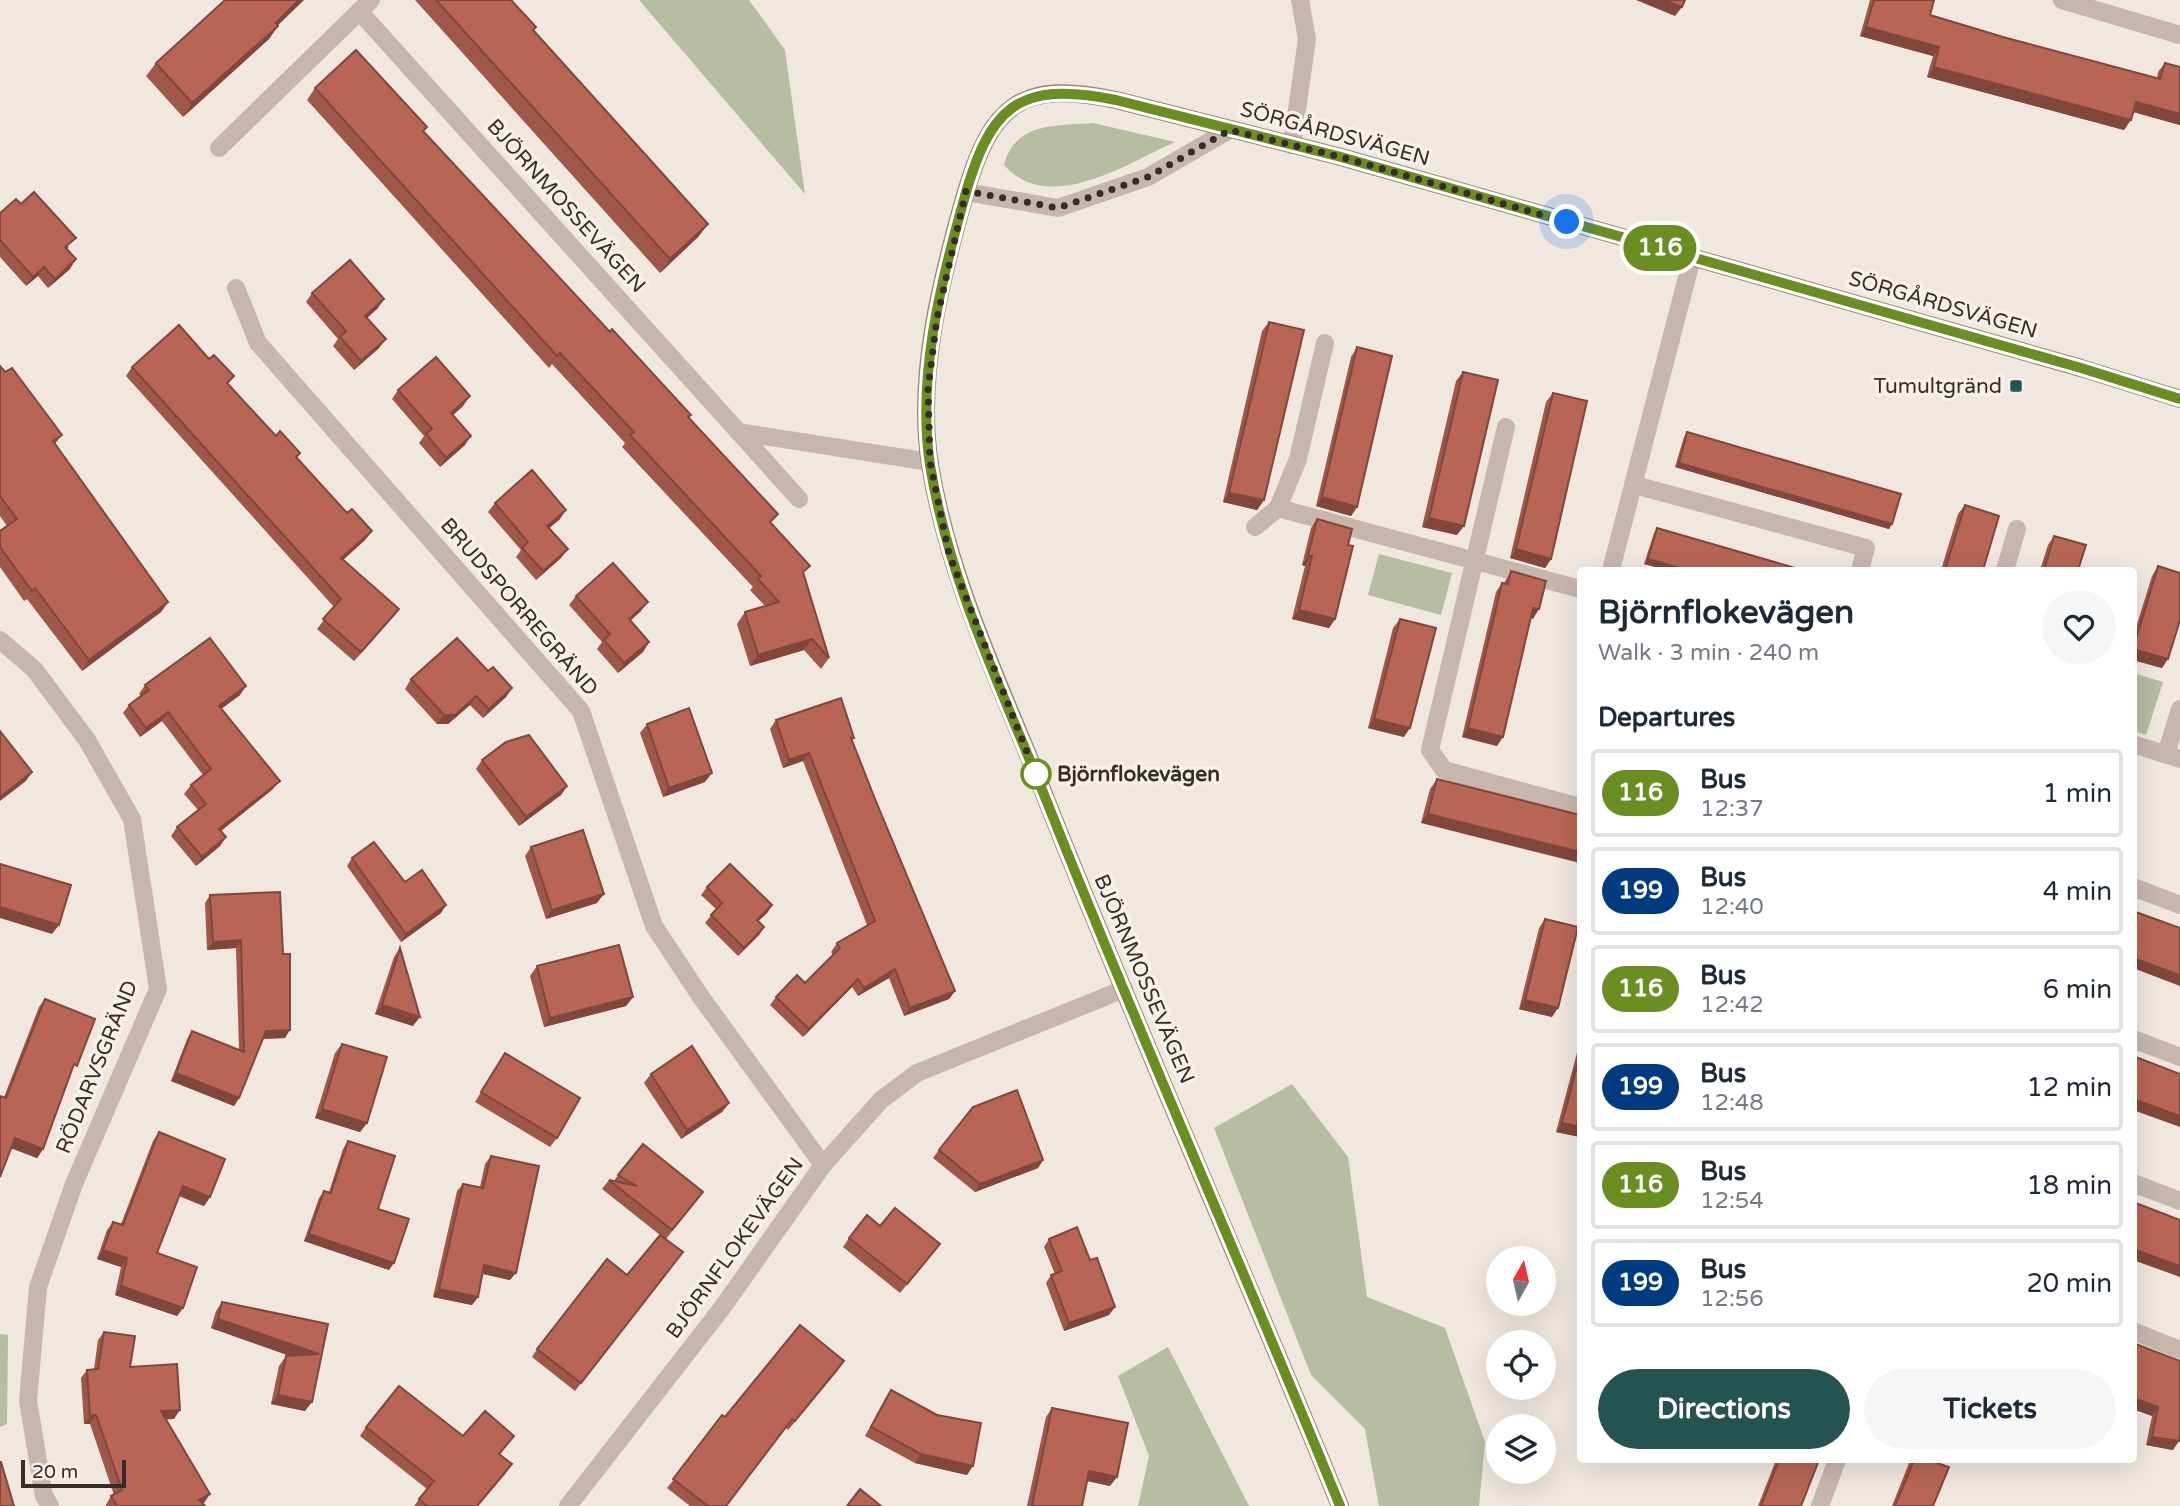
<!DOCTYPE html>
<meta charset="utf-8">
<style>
body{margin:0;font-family:"Varela Round",sans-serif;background:#f6f6f7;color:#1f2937;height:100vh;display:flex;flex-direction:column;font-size:26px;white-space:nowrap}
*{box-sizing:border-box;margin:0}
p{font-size:23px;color:#747a83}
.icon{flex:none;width:38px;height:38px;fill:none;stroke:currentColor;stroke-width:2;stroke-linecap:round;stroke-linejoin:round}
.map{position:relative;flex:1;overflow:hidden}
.panel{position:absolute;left:1577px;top:567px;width:560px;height:896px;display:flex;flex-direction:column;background:#fff;border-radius:7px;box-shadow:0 7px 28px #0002}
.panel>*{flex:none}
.badge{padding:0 14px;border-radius:23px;font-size:24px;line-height:46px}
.needle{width:46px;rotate:8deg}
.buttons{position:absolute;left:1486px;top:1246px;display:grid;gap:14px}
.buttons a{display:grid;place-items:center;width:70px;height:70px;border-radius:50%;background:#fff;box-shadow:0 7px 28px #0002;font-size:35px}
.scale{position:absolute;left:21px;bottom:18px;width:105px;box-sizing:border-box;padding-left:7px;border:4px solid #362d2a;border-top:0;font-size:19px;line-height:24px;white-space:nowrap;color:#362d2a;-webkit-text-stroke:5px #f8f1eb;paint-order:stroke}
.you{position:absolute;width:35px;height:35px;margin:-18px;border:5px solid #fff;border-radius:50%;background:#1a73e8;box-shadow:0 0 0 10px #1a73e833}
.map>.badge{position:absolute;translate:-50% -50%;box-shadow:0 0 0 4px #fff}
h2{padding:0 21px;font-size:26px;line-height:63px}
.round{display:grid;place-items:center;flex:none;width:74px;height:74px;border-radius:37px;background:#f6f6f7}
.summary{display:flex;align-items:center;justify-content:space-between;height:119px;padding:0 21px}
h1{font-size:33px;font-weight:700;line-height:52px}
.cta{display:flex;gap:14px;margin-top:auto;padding:14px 21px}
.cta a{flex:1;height:80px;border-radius:42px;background:#245352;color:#fff;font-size:28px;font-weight:700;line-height:80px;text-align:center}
.cta a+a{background:#f6f6f7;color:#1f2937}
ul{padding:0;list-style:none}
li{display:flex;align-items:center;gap:21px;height:88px;margin:0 14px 10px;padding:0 7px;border:4px solid #e0e1e3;border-radius:7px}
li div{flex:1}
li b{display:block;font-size:26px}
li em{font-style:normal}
li .badge{min-width:77px;font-weight:700;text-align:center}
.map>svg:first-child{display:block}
.green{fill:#b6bda0}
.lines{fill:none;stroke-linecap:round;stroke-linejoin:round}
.lane{stroke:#c7b6ac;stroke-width:18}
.street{stroke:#c7b6ac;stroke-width:18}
.secondary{stroke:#9a867e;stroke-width:18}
.wall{fill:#9e5749}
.shaded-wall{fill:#81473c}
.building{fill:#b86555;stroke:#81473c;stroke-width:2}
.line-casing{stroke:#fff;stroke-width:16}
.line{stroke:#6b8e23;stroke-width:10}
.walk{stroke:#362d2a;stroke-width:7;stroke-dasharray:0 12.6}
.poi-dot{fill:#245352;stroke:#f8f1eb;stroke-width:2.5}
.stop-dot{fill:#fff;stroke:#6b8e23;stroke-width:3.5}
.labels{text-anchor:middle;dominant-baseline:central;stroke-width:7;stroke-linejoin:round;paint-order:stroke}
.street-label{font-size:21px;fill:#362d2a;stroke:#f8f1eb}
.poi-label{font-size:21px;fill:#362d2a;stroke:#f8f1eb;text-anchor:end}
.stop-label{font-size:21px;font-weight:bold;fill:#362d2a;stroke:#f8f1eb;text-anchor:start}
</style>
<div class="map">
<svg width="2180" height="1506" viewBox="0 0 2180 1506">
<rect width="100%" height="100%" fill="#f0e7df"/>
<!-- green -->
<path class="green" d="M639,0H749L785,50L805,194Z
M1093,123L1175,142C1128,163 1049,216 1004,165C1015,122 1056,126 1093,123Z
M1379,554L1452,573L1441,615L1368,595Z
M2133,673L2163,682L2146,735L2133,731Z
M1292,1084L1348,1157L1367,1297L1445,1328L1485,1442L1479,1506H1379L1365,1429L1311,1375L1214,1128Z
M0,1334L8,1335L7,1424L0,1427Z
M1168,1347L1249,1506H1138L1149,1456L1118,1376Z"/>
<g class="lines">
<!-- lane -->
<path class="lane" d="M966,192L1058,208L1148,177L1231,129"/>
<!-- street -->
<path class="street" d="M2062,0L2180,35
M359,11L799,499
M1292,145L1307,39L1300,0
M219,148L371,0
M236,288L258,343L581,711L654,926L701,997L823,1165
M1506,427L1430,750L1444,770L1580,807
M738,432L930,462
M1635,485L1866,548L1860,570
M1278,508L1580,589
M1255,527L1278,508L1298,459L1325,343
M1611,570L1692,258
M2005,570L2017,529
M0,640L34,669L87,740L132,819L158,989L74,1184L38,1287L28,1401L44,1496L50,1506
M2133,744L2180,759
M2166,754L2180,709
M2133,887L2180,905
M2133,1039L2180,1057
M2133,1183L2180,1201
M2133,1331L2180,1350
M568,1506L722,1308L823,1165L881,1100L917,1073L1124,989
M1820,1506L1837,1460"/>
<!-- secondary -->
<path class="secondary" d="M1340,1506C1244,1270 1140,1037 1046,799C1003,690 949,581 930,465C916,377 941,279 965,195C991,105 1021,79 1116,100L1341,157L2081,368L2180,399"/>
</g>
<!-- wall -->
<path class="wall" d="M415,0H511L536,27L534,31L708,224L698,237L660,273Z
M1870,0H1934L1930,15L2003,37L2157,78L2158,72L2165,63L2180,67V125L2133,112L2124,130L1927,77L1933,56L1860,36Z
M278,26L269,39L183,117L146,76L156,63Z
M315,88L424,132L610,332L691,415L689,418L772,524L804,575L829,658L821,669L804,650L750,666L737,624L745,612L765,606L750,590L753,587L622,447L625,443L552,364L549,368L307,100Z
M21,204L69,247L67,249L70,269L48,288L38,276L26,286L0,257V213Z
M312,293L378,308L367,318L379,348L354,370L333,346L338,339L306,302Z
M1269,322L1264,500L1257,510L1223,502L1262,331Z
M1357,347V507L1351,516L1316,506L1351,357Z
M209,359L234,376L228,384L276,436L300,453L297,458L347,513L372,531L365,540L343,560L399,609L392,618L354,661L317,629L334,607L126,376L132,367Z
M0,366L62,435L55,444L168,602L161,612L82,671L27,599L24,601L0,567V531L7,526L0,516Z
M1463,372L1457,535L1422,527L1456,381Z
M398,390L463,406L453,415L465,445L440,467L419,443L424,436L392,399Z
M1553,393L1551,559L1545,568L1510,558L1546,402Z
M1687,432L1892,524L1889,529L1675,467L1684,437Z
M495,503L560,519L549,528L561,558L536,580L516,557L521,550L488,512Z
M1965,505L1983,570H1941L1958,514Z
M1317,519L1348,545L1335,619L1329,628L1292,619L1305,566L1302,565L1311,528Z
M1657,528L1802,570H1667L1644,564L1654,533Z
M2054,536L2078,570H2040L2048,545Z
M2158,566L2162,668L2133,660V637L2152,576Z
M1511,571L1533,619L1531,618L1497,746L1462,737L1496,592L1502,583H1504Z
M576,596L641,611L630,621L649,642L643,652L618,673L597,649L602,642L569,605Z
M1400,619L1404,737L1368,728L1393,628Z
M488,671L512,688L506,697L483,718L470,705L448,724H437L405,689L411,679Z
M145,685L240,695L221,709L273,789L221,831L220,846L196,866L171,836L177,827L198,810L184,794L191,785L203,775L162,721L140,737L123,713L129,705L141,696L139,694Z
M776,720L854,738L852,740L875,799L955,991L949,999L904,1016L889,978L858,996L852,987L803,1037L770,1005L776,997L805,983L833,955L831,952L837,943L867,925L803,761L783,768L770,729Z
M647,724L705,782L663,797L640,733Z
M482,760L567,786L561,795L519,826L476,769Z
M1437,779L1580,815L1421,823L1430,789Z
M531,847L597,903L546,919L525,856Z
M352,858L405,882L441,913L401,942L347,866Z
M707,887L772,905L767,913L758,921L764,927L759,935L738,956L705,923L716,909L701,895Z
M280,892L285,1038L263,1039L239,1098L234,1106L171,1081L187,1039L192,1031L239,1050L236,948L207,950L205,903L210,895Z
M1545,919L1552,1017L1519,1009L1539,928Z
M400,948L413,1026L375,1014L394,957Z
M537,966L633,997L626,1006L544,1027L530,976Z
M45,999L71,1074L43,1149L37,1158L11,1148L4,1097L39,1007Z
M1580,1043V1137L1556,1132L1579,1045Z
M342,1044L367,1123L360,1132L315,1118L335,1053Z
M505,1053L557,1138L550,1147L475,1102Z
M651,1074L729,1103L722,1112L681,1139L644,1083Z
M159,1132L210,1197L204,1206L179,1196L157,1253L183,1308L177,1316L115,1295L121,1267L97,1259L107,1230L113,1222L121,1224L153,1141Z
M348,1141L378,1209L389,1270L304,1241L319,1198L324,1191L329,1192L343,1149Z
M939,1150L1043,1160L1038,1168L975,1192L933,1158Z
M491,1156L510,1280L483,1274L478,1297L472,1305L433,1297L457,1191L463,1184L480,1187L485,1164Z
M618,1175L696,1201L666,1239L677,1260L575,1391L532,1357L537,1349L627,1275L660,1235L602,1189L609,1180L614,1181Z
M880,1226L940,1244L900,1293L843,1247L849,1238Z
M1049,1239L1090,1260L1109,1315L1064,1331L1046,1283L1051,1275L1055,1274L1044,1247Z
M222,1302L328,1324L305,1411L271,1404L279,1366L286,1356H291L211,1328L216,1311Z
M104,1332L130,1367L174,1419H166L204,1503L202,1504L205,1506H106V1505L111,1496L114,1495L90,1424H84L81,1378L87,1370L94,1369L98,1340Z
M2133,1343L2173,1450L2146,1445L2152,1416L2133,1409Z
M838,1370L788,1430L786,1428L726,1506H690L667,1488L725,1417Z
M891,1390L967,1475L915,1463L865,1436L885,1399Z
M1052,1408L1110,1486L1087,1481L1082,1506H1027L1046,1417Z
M366,1427L463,1436H514L500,1454L506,1473L478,1506H414L427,1489L360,1436Z
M1776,1460H1819L1801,1506H1758Z
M1912,1460H1929L1933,1506H1892L1909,1463Z"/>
<!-- shaded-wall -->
<path class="shaded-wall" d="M299,0H304L268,35L278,26L269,39L183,117L192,103Z
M1636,0H1664L1682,7L1675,16Z
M1866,27L1939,47L1933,56L1860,36Z
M1934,67L2131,120L2124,130L1927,77Z
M2136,102L2180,114V125L2130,111Z
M708,224L698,237L660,273L670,259Z
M76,259L70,269L48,288L55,279Z
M44,267L38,276L26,286L33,277Z
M384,299L378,308L359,325L365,316Z
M386,339L379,348L354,370L361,361Z
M470,396L463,406L445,422L451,413Z
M471,436L465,445L440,467L446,458Z
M1679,463L1892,524L1889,529L1675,467Z
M1229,493L1264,500L1257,510L1223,502Z
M1322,497L1357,507L1351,516L1316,506Z
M566,510L560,519L541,535L547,526Z
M1429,518L1464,526L1457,535L1422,527Z
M372,531L365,540L335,567L341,558Z
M568,549L561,558L536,580L543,571Z
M1516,549L1551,559L1545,568L1510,558Z
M1308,556H1312L1305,566L1302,565Z
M1648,559L1687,570H1667L1644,564Z
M168,602L161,612L82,671L89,660Z
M648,602L641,611L622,628L629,619Z
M1533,608L1539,609L1533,619L1527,617Z
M399,609L392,618L354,661L361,652Z
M1299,610L1335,619L1329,628L1292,619Z
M812,639L804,650L750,666L758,655Z
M649,642L643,652L618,673L624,663Z
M2133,649L2168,659L2162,668L2133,660Z
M246,686L240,695L213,715L219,706Z
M512,688L506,697L483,718L489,709Z
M476,696L470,705L448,724H437L444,715Z
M168,712L162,721L140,737L146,728Z
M1374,719L1410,728L1404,737L1368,728Z
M1468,728L1503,737L1497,746L1462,737Z
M809,753L803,761L783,768L789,760Z
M32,772L26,781L0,801V797Z
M712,773L705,782L663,797L669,788Z
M280,781L273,789L213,837L219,829Z
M567,786L561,795L519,826L526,817Z
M1428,814L1580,852V863L1421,823Z
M226,837L220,846L196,866L202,857Z
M604,894L597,903L546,919L552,910Z
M446,905L441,913L401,942L406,934Z
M772,905L767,913L751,928L757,920Z
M0,907L59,925L52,934L0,918Z
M764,927L759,935L738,956L744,948Z
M241,940L236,948L207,950L213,942Z
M2133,958L2180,975V986L2133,968Z
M895,969L889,978L858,996L864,988Z
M858,979L852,987L803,1037L809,1029Z
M955,991L949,999L904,1016L910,1008Z
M633,997L626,1006L544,1027L550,1018Z
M1525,1000L1558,1008L1552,1017L1519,1009Z
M382,1005L420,1017L413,1026L375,1014Z
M290,1030L285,1038L260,1039L266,1031Z
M176,1073L239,1098L234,1106L171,1081Z
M2133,1099L2180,1116V1127L2133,1110Z
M729,1103L722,1112L681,1139L687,1130Z
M322,1109L367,1123L360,1132L315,1118Z
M1562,1123L1580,1127V1137L1556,1132Z
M15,1138L43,1149L37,1158L8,1147Z
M1043,1160L1038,1168L975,1192L980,1184Z
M183,1186L210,1197L204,1206L177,1195Z
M309,1234L394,1263L389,1270L304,1241Z
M2133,1249L2180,1266V1277L2133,1260Z
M103,1250L127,1258L121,1267L97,1259Z
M484,1265L516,1273L510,1280L479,1273Z
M121,1286L183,1308L177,1316L115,1295Z
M439,1289L478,1297L472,1305L433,1297Z
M1115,1307L1109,1315L1064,1331L1069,1323Z
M218,1319L319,1354L312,1364L211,1328Z
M844,1361L838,1370L788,1430L795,1421Z
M278,1395L312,1402L305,1411L271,1404Z
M2133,1398L2158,1407L2152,1416L2133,1409Z
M180,1410L174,1419L155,1420L161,1411Z
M96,1415L90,1424H84L90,1416Z
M2152,1437L2179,1441L2173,1450L2146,1445Z
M921,1454L973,1466L967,1475L915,1463Z
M1089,1471L1117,1477L1110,1486L1083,1480Z
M210,1494L204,1503L198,1506L199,1500Z"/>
<!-- building -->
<path class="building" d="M225,0H299L276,23L278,26L192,103L156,63Z
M436,0H511L536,27L533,30L708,224L670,259Z
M1664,0H1685L1682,7Z
M1874,0H1934L1930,15L2003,37L2160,79L2165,63L2180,67V114L2136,102L2131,120L1934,67L1939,47L1866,27Z
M356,50L427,127L423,131L610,332L612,329L691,415L688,417L778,514L770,522L810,566L803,572L829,658L812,639L758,655L745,612L779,602L758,579L761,576L630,435L634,432L560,353L557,356L315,88Z
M34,192L76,238L65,247L76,259L55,279L44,267L33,277L0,240V213L16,199L21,204Z
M350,260L384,299L365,316L386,339L361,361L340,337L346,331L312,293Z
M1269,322L1304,330L1264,500L1229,493Z
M179,325L209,359L214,355L234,376L227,383L276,436L280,431L300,453L296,457L347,513L352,509L372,531L341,558L399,609L361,652L323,619L341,599L132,367Z
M1357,347L1392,356L1357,507L1322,497Z
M436,357L470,396L451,413L471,436L446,458L426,434L432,429L398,390Z
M0,366L5,372L12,368L62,435L53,441L168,602L89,660L35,588L32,591L0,547V531L17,519L0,496Z
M1463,372L1498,380L1464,526L1429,518Z
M1553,393L1587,401L1551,559L1516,549Z
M1687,432L1901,494L1892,524L1679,463Z
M532,470L566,510L547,526L568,549L543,571L522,548L528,542L495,503Z
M1965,505L1999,516L1983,570H1945Z
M1317,519L1352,529L1348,545L1353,546L1335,619L1299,610L1312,556H1308Z
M1657,528L1802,570H1687L1648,559Z
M2054,536L2086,545L2078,570H2044Z
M613,563L648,602L629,619L649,642L624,663L604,640L610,634L576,596Z
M2158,566L2180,573V620L2168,659L2133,649Z
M1511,571L1546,581L1539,609L1533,608L1503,737L1468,728L1502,583L1508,584Z
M1400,619L1436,628L1410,728L1374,719Z
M210,638L246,686L219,706L280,781L219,829L226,837L202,857L177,827L206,804L191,785L211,769L168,712L146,728L129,705L149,690L145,685Z
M457,638L488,671L493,667L512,688L489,709L476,696L455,715H444L411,679Z
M841,698L854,738H851L875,799L955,991L910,1008L895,969L864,988L858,979L809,1029L776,997L797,975L805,983L840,948L837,943L875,921L809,753L789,760L776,720Z
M689,708L712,773L669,788L647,724Z
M0,731L32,772L0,797Z
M529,735L567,786L526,817L482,760L506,742Z
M1437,779L1580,815V852L1428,814Z
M583,830L604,894L552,910L531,847Z
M374,842L405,882L422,870L446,905L406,934L352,858Z
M0,864L71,885L59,925L0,907Z
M730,864L772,905L757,920L764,927L744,948L711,915L722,903L707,887Z
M280,892L283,954H290V1030L266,1031L239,1098L176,1073L192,1031L244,1052L241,940L213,942L210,895Z
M2133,911L2180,928V975L2133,958Z
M1545,919L1578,927L1558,1008L1525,1000Z
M619,945L633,997L550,1018L537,966Z
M400,948L420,1017L382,1005Z
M45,999L95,1019L77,1066L74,1064L43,1149L15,1138L0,1177V1096L6,1098Z
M342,1044L387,1057L367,1123L322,1109Z
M692,1046L729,1103L687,1130L651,1074Z
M505,1053L580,1098L557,1138L481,1092Z
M1580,1054V1127L1562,1123Z
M2133,1056L2180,1074V1116L2133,1099Z
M1017,1090L1043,1160L980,1184L939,1150L973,1107Z
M159,1132L225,1159L210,1197L183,1186L157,1253L197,1267L183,1308L121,1286L127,1258L103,1250L113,1222L123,1225Z
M348,1141L395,1156L378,1209L409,1219L394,1263L309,1234L324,1191L331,1193Z
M643,1144L703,1192L672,1230L609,1180L637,1186L618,1175Z
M491,1156L539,1166L516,1273L484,1265L478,1297L439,1289L463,1184L483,1188Z
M2133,1202L2180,1220V1266L2133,1249Z
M895,1208L940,1244L907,1284L849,1238L867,1215L880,1226Z
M1077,1227L1090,1260L1097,1258L1115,1307L1069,1323L1051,1275L1062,1271L1049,1239Z
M660,1235L683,1252L581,1383L537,1349L607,1259L627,1275Z
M222,1302L328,1324L312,1402L278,1395L286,1356L319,1354L218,1319Z
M800,1325L844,1361L795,1421L792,1419L726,1506H708L673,1479L722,1415L725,1417Z
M104,1332L135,1336L130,1367L177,1364L180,1410L161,1411L210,1494L199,1500L205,1506H117L111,1496L122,1490L96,1415L90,1416L87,1370L98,1369Z
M2133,1343L2180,1361V1433L2179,1441L2152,1437L2158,1407L2133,1398Z
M399,1386L463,1436L485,1411L514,1436L499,1454L512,1464L477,1506H427L419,1499L434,1481L366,1427Z
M891,1390L937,1415L981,1423L973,1466L921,1454L871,1427Z
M1052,1408L1128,1423L1117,1477L1089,1471L1082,1506H1032Z
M1779,1460H1819L1801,1506H1761Z
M1914,1460H1929L1949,1467L1933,1506H1895Z
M0,1462H1L14,1506H0Z
M860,1489L881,1506H847Z"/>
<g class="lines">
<!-- line casing -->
<g class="line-casing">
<path id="line" d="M1340,1506C1245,1272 1142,1041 1049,807C1005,696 949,584 930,465C917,379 940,285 963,203C989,109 1015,79 1116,100L1341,157L2081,368L2180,399"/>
</g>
<!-- line -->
<use href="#line" class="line"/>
<!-- walk -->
<path class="walk" d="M1036,774L1038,780L949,554L930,462L928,389L937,318L966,191L1058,208L1148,177L1230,130L1341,157L1567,222"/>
</g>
<!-- markers -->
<rect class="poi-dot" x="2009" y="379" width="14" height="14" rx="3.5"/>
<circle class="stop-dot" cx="1036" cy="774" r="14"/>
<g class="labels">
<!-- street labels -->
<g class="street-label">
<text transform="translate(1335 134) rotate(15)">SÖRGÅRDSVÄGEN</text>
<text transform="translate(566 206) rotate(48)">BJÖRNMOSSEVÄGEN</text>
<text transform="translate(1943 305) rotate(16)">SÖRGÅRDSVÄGEN</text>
<text transform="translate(519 607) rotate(49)">BRUDSPORREGRÄND</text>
<text transform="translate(1144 979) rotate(67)">BJÖRNMOSSEVÄGEN</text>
<text transform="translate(97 1067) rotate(-68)">RÖDARVSGRÄND</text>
<text transform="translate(735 1248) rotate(-54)">BJÖRNFLOKEVÄGEN</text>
</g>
<!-- poi labels -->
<g class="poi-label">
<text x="2002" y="386">Tumultgränd</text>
</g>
<!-- stop labels -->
<g class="stop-label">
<text x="1057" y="774">Björnflokevägen</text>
</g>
</g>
</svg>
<div class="buttons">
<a><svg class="needle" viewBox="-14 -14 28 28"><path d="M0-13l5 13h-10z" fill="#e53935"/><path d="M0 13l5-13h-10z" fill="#747a83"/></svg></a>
<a><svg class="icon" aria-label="locate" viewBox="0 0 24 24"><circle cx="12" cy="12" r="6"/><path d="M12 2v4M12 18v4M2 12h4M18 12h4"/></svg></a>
<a><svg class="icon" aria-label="layers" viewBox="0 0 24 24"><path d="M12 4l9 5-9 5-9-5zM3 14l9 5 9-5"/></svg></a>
</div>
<div class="scale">20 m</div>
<div class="you" style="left:1567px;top:222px"></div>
<b class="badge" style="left:1660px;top:248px;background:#6b8e23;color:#fff">116</b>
<section class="panel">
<div class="summary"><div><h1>Björnflokevägen</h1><p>Walk · 3 min · 240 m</p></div><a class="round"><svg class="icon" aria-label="heart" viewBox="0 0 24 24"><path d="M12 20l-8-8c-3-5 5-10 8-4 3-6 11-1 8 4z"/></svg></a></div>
<h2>Departures</h2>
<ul>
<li><span class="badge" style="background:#6b8e23;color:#fff">116</span><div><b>Bus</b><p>12:37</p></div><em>1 min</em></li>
<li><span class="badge" style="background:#003b80;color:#fff">199</span><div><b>Bus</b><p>12:40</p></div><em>4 min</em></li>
<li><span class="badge" style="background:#6b8e23;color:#fff">116</span><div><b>Bus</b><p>12:42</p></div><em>6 min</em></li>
<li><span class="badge" style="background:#003b80;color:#fff">199</span><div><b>Bus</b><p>12:48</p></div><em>12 min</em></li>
<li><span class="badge" style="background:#6b8e23;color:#fff">116</span><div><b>Bus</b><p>12:54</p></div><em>18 min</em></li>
<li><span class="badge" style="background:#003b80;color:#fff">199</span><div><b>Bus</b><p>12:56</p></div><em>20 min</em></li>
</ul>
<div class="cta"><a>Directions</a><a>Tickets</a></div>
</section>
</div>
